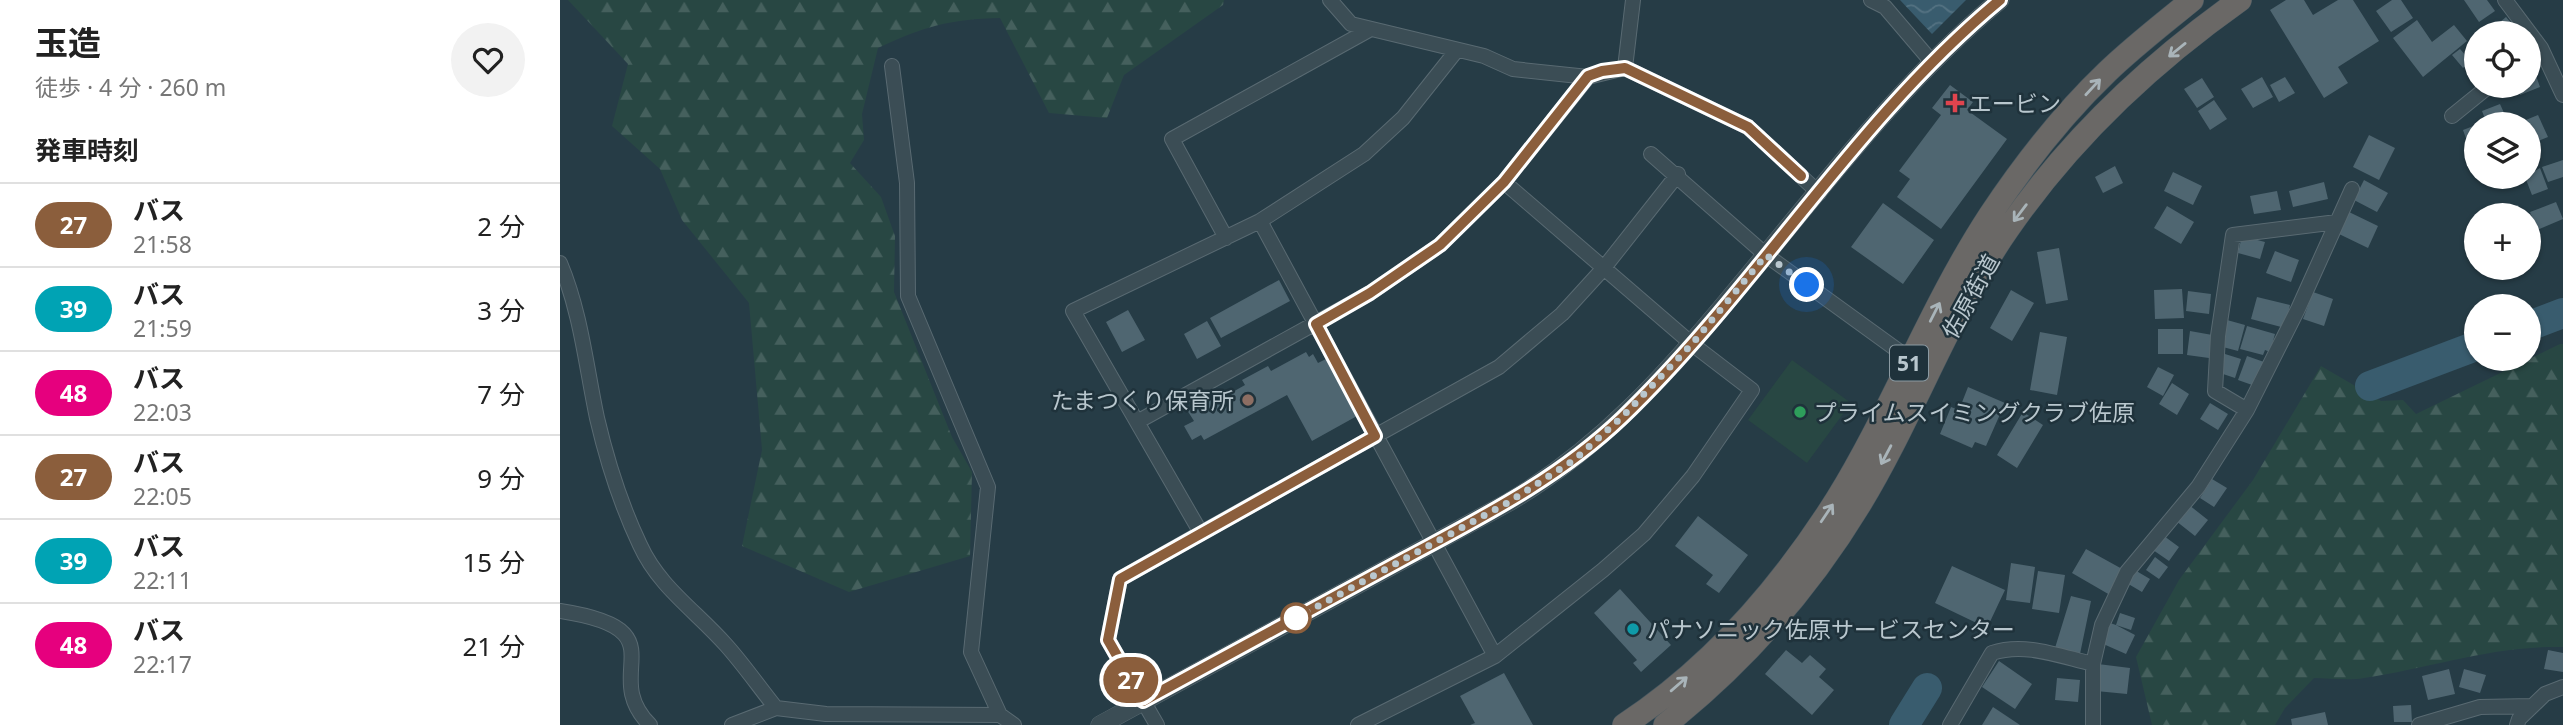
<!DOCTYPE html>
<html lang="ja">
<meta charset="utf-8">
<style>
body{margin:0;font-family:"Noto Sans","Noto Sans JP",sans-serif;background:#f2f2f2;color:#222;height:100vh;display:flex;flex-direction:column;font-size:26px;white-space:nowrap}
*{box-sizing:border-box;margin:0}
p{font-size:23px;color:#767676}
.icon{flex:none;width:38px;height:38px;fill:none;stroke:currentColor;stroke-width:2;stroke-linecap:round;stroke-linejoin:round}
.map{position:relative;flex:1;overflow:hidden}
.panel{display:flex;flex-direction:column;background:#fff;width:560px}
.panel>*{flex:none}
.badge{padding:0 14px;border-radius:23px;font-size:24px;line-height:46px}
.controls{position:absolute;left:1904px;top:21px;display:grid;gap:14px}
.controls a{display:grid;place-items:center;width:77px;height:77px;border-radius:50%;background:#fff;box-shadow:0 2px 5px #0004;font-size:35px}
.you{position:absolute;width:35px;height:35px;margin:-18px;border:5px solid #fff;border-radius:50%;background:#1a73e8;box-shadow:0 0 0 10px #1a73e833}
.map>.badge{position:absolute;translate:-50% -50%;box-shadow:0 0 0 4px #fff}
h2{padding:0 35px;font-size:26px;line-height:63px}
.round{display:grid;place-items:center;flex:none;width:74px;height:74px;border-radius:37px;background:#f2f2f2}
.overview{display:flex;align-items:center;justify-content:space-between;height:119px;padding:0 35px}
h1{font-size:33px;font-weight:700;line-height:52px}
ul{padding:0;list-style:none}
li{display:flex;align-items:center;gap:21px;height:84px;padding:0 35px;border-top:2px solid #e0e0e0}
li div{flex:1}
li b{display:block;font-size:26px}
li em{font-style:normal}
li .badge{min-width:77px;font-weight:700;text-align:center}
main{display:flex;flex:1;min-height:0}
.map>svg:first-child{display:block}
.forest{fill:url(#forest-firs)}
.garden{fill:#284743}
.water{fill:url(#water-waves)}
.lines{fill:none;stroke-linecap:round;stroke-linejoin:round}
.river{stroke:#395c6e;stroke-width:30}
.building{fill:#4f6671}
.minor-casing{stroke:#596a72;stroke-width:16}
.tertiary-casing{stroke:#596a72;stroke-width:19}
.trunk-casing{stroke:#455760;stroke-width:24}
.minor{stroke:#3b4d55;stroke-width:14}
.tertiary{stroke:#3b4d55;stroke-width:18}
.trunk{stroke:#6a6866;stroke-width:23}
.oneway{stroke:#a9b4b9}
.line-casing{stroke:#fff;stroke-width:16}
.line{stroke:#8b5e3c;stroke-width:10}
.walk{stroke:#b9c7ce;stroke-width:7;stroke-dasharray:0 12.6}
.health-dot{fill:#e0444e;stroke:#1f323b;stroke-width:2.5}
.education-dot{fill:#8d6e63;stroke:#1f323b;stroke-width:2.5}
.leisure-dot{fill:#2e9e5b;stroke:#1f323b;stroke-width:2.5}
.stop-dot{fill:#fff;stroke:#8b5e3c;stroke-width:3.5}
.culture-dot{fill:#0f9aa8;stroke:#1f323b;stroke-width:2.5}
.labels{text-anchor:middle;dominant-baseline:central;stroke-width:5;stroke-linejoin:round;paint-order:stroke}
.shield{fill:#1f323b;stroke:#8b9aa2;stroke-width:2}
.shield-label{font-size:21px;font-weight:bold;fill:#b9c7ce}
.poi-label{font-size:23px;fill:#b9c7ce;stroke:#1f323b;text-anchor:start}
.street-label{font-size:23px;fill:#b9c7ce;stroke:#1f323b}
</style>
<main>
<section class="panel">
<div class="overview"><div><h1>玉造</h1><p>徒歩 · 4 分 · 260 m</p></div><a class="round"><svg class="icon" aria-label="heart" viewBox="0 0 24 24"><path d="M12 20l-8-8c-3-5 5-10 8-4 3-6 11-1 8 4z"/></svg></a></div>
<h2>発車時刻</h2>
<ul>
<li><span class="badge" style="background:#8b5e3c;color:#fff">27</span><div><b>バス</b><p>21:58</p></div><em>2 分</em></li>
<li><span class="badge" style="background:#00a3b4;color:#fff">39</span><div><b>バス</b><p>21:59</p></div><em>3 分</em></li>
<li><span class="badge" style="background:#e6007e;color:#fff">48</span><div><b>バス</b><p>22:03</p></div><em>7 分</em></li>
<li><span class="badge" style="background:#8b5e3c;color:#fff">27</span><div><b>バス</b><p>22:05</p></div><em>9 分</em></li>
<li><span class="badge" style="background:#00a3b4;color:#fff">39</span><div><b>バス</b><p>22:11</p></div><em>15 分</em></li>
<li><span class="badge" style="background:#e6007e;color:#fff">48</span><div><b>バス</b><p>22:17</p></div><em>21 分</em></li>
</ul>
</section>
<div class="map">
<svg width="2003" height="725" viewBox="0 0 2003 725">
<defs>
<pattern id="forest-firs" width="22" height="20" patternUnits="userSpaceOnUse" patternTransform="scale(1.75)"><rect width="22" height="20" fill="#284743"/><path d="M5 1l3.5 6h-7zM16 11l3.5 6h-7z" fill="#45605d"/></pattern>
<pattern id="water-waves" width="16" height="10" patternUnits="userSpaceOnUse" patternTransform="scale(1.75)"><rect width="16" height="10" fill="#395c6e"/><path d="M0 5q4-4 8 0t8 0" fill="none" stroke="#547282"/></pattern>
</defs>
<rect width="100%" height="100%" fill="#263c46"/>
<!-- forest -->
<path class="forest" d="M8,0H664L663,5L564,75L547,118L489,113L440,18C389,19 363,27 318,48L302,114L304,140L290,163L321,197L335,236L334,292L392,437L412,472L410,556L289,592L182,546L202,450L189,303L122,220L100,169L52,126L68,64Z
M2000,344H2003V647C1935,645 1870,668 1804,678C1788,681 1770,678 1754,678L1725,708L1715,725H1592L1576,657L1619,580L1693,480L1761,366L1821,401L1843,400L1856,414Z"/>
<!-- garden -->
<path class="garden" d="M1232,360L1291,403L1247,463L1188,420Z"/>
<!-- water -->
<path class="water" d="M1340,0H1406L1372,34Z"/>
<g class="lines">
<!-- river -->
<path class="river" d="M1969,326L2003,313
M1810,386L1916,346
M1344,725L1367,688"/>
</g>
<!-- building -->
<path class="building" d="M1726,0H1744L1753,15L1778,0H1793L1819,41L1778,67L1788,83L1764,98L1710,10Z
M1832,0H1841L1853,18L1831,32L1816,11Z
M1904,0H1927L1935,11L1919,22Z
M1946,17L1957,30L1954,33H1927Z
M1857,20L1872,42L1894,25L1907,41L1863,77L1833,38Z
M1900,49L1907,57L1916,50V71L1909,63L1903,68L1892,55Z
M1973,67L1980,87L1960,95L1956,86H1969V69Z
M1702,77L1713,97L1693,108L1681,89Z
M1725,77L1735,93L1719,102L1710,85Z
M1642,78L1654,97L1637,108L1624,89Z
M1390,85L1413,102L1407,110L1447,139L1381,229L1337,197L1350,179L1339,171L1381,115L1372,108Z
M1654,100L1667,119L1650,130L1638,111Z
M1940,104L1949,124H1927L1922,111Z
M1978,115L1988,137L1969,145V124H1956Z
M1916,125V154L1912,155L1903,130Z
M1809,135L1835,148L1819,180L1793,167Z
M2003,160V177L1988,182L1982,167Z
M1555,166L1563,183L1543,193L1535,177Z
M1980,168L1988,189L1972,195L1965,177Z
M1613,172L1642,186L1633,205L1604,191Z
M1804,180L1828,193L1817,212L1794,200Z
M1764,182L1768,199L1733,207L1729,191Z
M1717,191L1721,210L1694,214L1690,196Z
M1996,202L2003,219L1977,230L1970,212Z
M1323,203L1374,240L1343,284L1291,247Z
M1958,205L1962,215H1935Z
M1607,206L1634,222L1621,244L1594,228Z
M1789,212L1818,226L1808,248L1779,234Z
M1916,225V246L1914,247L1906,229Z
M1682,236L1705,242L1700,259L1678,253Z
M1499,248L1508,300L1486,304L1477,252Z
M1715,251L1739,260L1731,282L1706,273Z
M719,280L730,301L661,338L650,318Z
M1622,289L1624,318L1595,319L1594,290Z
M1451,290L1474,303L1452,341L1430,328Z
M1628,291L1651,294L1649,314L1626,311Z
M1753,292L1773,299L1764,326L1743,319Z
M1697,297L1730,305L1725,328L1691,319Z
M568,310L585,340L562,352L546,322Z
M1667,320L1685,325L1678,351L1659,346Z
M647,321L661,346L637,359L624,334Z
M1687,326L1715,334L1710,352L1705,350L1703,355L1680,349Z
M1598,329H1623V354H1598Z
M1630,331L1658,336L1649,358L1627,355Z
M1480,332L1507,337L1497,395L1470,390Z
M746,352L749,357L753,354L758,363L766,359L797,416L752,441L727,395L644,440L641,435L632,440L624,426L634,421L627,410L652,397L655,402L685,385L682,380L708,366L711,371Z
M1665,354L1681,359L1675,378L1660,373Z
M1687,356L1704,362L1695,386L1678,380Z
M1598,367L1614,375L1603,396L1587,387Z
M1612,383L1629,394L1617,415L1599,404Z
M1408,387L1445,403L1426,446L1415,442L1412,448L1380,434L1391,407L1399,410Z
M1650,403L1668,414L1658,430L1640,419Z
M1463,412L1483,425L1457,468L1437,455Z
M1652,479L1667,488L1654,507L1640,498Z
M1629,505L1648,520L1635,536L1616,521Z
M1138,516L1188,555L1159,593L1146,584L1153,575L1115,546Z
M1604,536L1619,547L1609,561L1593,550Z
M1526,549L1564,570L1550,595L1512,573Z
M1595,557L1608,567L1599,579L1586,570Z
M1451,563L1475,567L1470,603L1446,600Z
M1392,566L1445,590L1427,628L1375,603Z
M1573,569L1590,579L1582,592L1565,582Z
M1478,571L1505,575L1499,613L1472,609Z
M1060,589L1111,645L1081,672L1073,663L1077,660L1034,613Z
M1511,596L1531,601L1520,654L1495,648Z
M1560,613L1575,618L1571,630L1556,625L1575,635L1566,654L1541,643L1550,623L1556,625Z
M1226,650L1242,663L1250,655L1266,669L1259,677L1274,690L1252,715L1205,674Z
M1988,650L2003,653V672L1984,669Z
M1439,661L1472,684L1455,709L1422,687Z
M1538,664L1570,668L1567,694L1536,691Z
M1889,669L1895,694L1868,700L1862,676Z
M1904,669L1926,675L1920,693L1899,687Z
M944,673L973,725H910L915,723L900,696Z
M1497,678L1520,680L1518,702L1495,700Z
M1851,705L1852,722H1834L1833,706Z
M1433,707L1460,725H1422Z
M1765,712L1768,725H1732L1731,719Z"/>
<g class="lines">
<!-- minor casing -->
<g class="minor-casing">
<path id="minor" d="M770,0L791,24L924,56L953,69L1028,77L1065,68L1188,127L1259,193
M1311,0L1325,7L1371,61
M1945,0L1981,48L2003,95
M897,50L843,118L804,154L700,221L935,656
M1969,56L1981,48
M332,66L347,183L348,296L428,487L411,652L440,715L454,725
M1065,68L1073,0
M1892,116L1929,86
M1091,154L1206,255L1351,360
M666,238L612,139L809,30
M0,263C21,313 26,366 37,418C47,461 61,505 80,545C99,587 136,611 166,645C184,665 199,687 216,708
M1687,410L1655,391L1658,336L1673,235L1777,222
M577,422L810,293L880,245L944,182L1028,77
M641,533L939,367L1002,314L1043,269L1118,174
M0,611C124,630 37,672 90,725
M172,725L216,708L266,714L440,715
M597,725L548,640L560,579L641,533L513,311L700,221
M798,725L935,656L1043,570L1084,534L1133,476L1192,390L1132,344L944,182
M1390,725L1432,653C1465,642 1499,656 1533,664
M1533,725V664L1542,625L1567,572L1638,487L1687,410L1738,309L1792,189
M1859,725L1920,707L1972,706
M1957,725L1959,719L1985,694L2003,687"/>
</g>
<!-- tertiary casing -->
<g class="tertiary-casing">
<path id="tertiary" d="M540,725L949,502C1039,449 1107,374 1173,294C1258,193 1338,85 1440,0"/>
</g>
<!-- trunk casing -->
<g class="trunk-casing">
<path id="trunk" d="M1064,725C1151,668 1222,586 1277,499C1333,408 1371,305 1430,215C1464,164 1503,114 1547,72C1574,46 1604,23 1632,0
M1105,725C1182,664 1249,588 1300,504C1354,415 1388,315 1448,229C1510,139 1591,63 1680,0"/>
</g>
<!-- minor -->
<use href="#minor" class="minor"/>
<!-- tertiary -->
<use href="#tertiary" class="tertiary"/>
<!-- trunk -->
<use href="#trunk" class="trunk"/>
</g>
<!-- one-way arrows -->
<defs><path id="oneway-shaft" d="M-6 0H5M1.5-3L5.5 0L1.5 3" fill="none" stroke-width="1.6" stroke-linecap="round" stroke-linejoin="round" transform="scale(1.75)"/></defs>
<g class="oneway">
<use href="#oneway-shaft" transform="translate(1617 50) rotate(141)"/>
<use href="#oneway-shaft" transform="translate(1533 87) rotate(-47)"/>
<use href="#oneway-shaft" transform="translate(1460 213) rotate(127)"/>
<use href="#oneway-shaft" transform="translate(1375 312) rotate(-63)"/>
<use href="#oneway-shaft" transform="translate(1326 455) rotate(118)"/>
<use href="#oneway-shaft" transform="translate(1267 513) rotate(-56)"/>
<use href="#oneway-shaft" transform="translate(1119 684) rotate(-41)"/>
</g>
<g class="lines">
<!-- line casing -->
<g class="line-casing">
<path id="line" d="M1241,176L1188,127L1065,68L1042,71L1028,76L944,182L880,245L810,293L756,324L815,436L560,579L548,640L583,701C670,653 758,606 846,558C922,517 998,479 1062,418C1198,287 1295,120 1440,0"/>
</g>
<!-- line -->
<use href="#line" class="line"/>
<!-- walk -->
<path class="walk" d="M736,618L949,502L1014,460L1062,417L1132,344L1206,255L1247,285"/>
</g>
<!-- markers -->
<path class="health-dot" d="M1391.5 92.5h7v7h7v7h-7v7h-7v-7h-7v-7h7z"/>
<circle class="education-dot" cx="688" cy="400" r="7"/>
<circle class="leisure-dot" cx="1240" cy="412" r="7"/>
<circle class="stop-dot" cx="736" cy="618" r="14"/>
<circle class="culture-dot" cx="1073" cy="629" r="7"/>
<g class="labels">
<!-- shield labels -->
<rect class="shield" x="1330" y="345.5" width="38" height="35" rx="5"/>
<g class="shield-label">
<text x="1349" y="363">51</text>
</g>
<!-- poi labels -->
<g class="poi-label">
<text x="1409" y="103">エービン</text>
<text x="674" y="400" text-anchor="end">たまつくり保育所</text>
<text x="1254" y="412">プライムスイミングクラブ佐原</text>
<text x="1087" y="629">パナソニック佐原サービスセンター</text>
</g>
<!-- street labels -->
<g class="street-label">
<text transform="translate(1410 296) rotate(-61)">佐原街道</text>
</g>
</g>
</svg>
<div class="controls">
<a><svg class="icon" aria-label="locate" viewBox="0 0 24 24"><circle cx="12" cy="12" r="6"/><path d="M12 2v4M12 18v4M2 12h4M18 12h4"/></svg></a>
<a><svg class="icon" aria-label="layers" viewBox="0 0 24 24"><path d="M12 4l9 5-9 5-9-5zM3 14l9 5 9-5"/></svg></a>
<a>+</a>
<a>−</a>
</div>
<div class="you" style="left:1247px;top:285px"></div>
<b class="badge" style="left:571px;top:680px;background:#8b5e3c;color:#fff">27</b>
</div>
</main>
